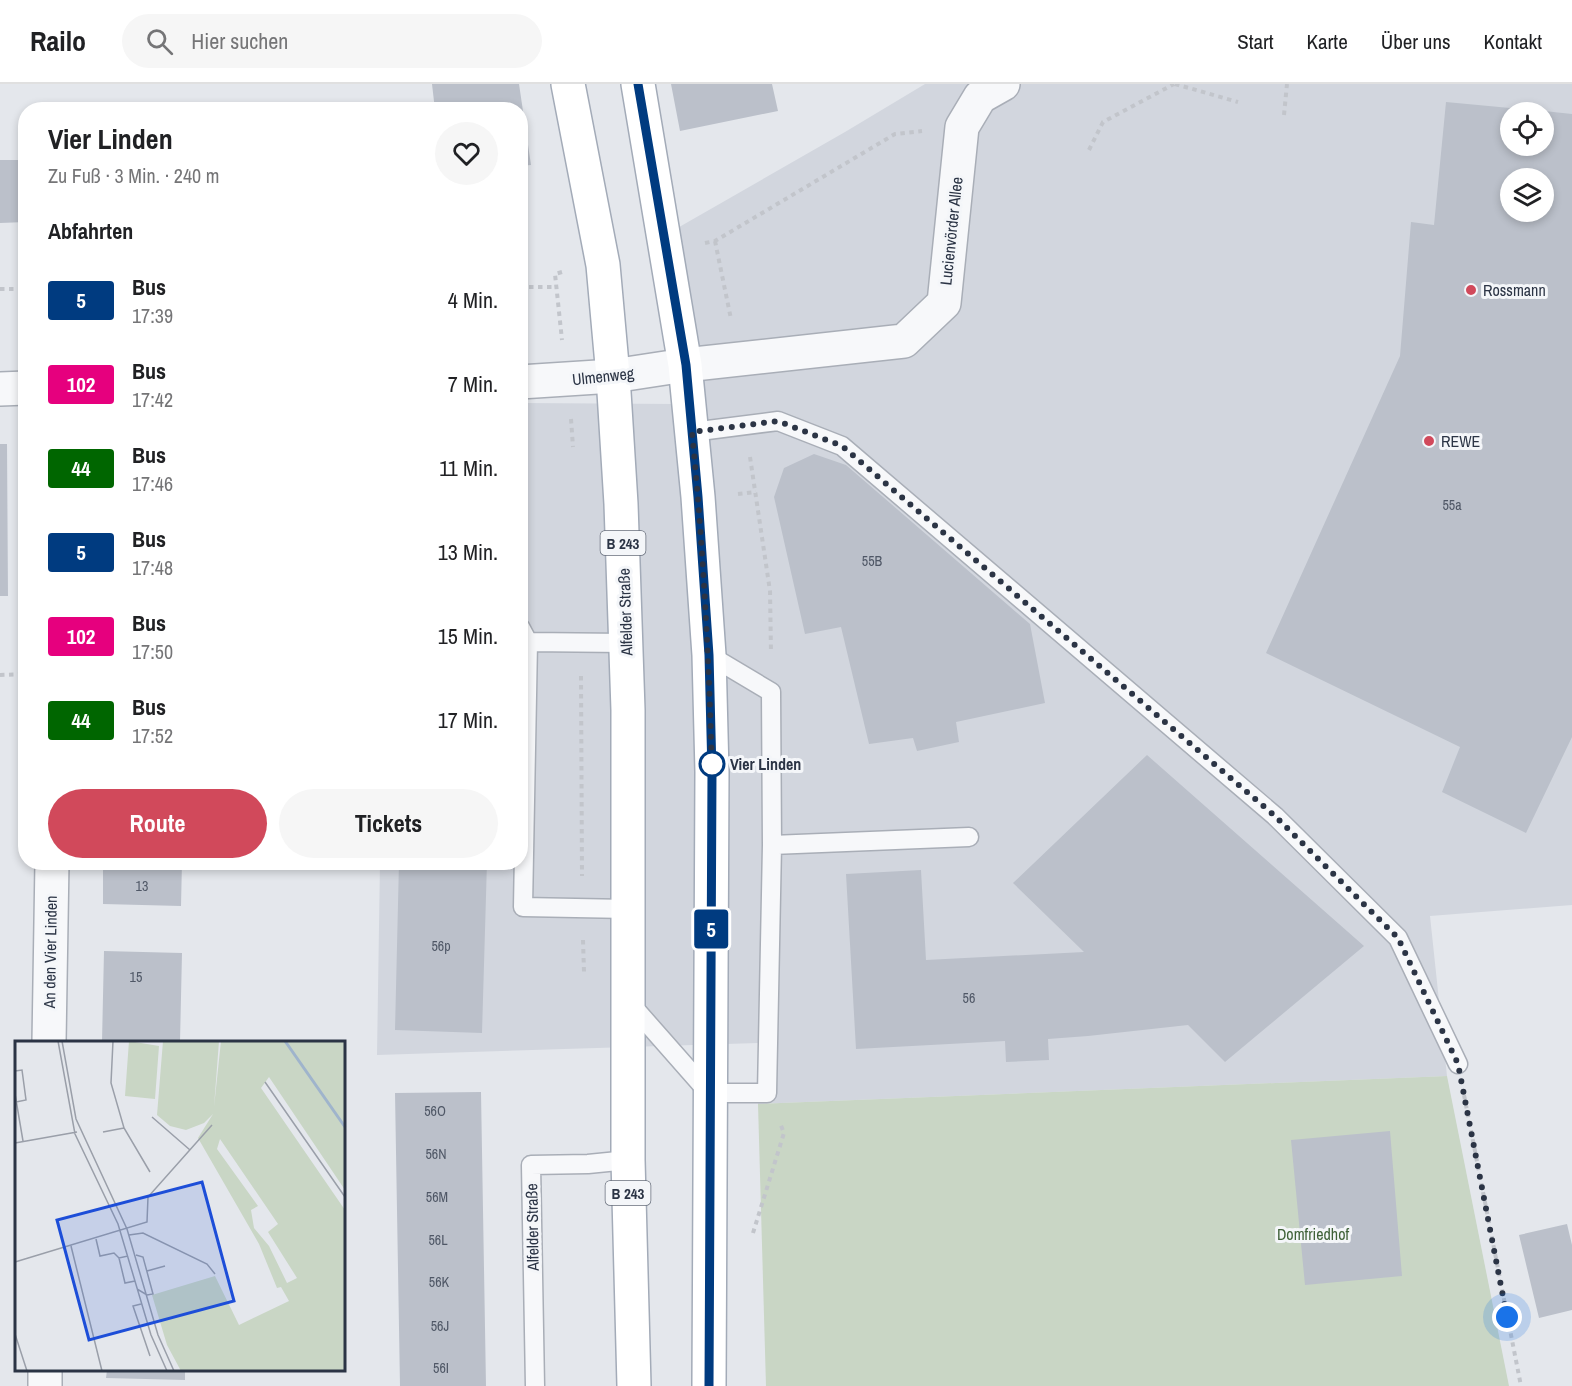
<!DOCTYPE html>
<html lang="de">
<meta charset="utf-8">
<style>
body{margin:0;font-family:"Archivo Narrow",sans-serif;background:#f6f6f6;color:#202124;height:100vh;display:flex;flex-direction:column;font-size:22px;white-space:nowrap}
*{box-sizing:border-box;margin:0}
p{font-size:20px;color:#757577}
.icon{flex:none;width:33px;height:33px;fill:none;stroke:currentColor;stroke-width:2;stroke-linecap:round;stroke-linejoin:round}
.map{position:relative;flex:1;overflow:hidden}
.drawer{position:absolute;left:18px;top:18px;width:510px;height:768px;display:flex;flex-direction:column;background:#fff;border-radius:24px;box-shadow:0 3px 9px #0003}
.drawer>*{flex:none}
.badge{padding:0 12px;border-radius:4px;font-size:21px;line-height:39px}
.buttons{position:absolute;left:1500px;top:18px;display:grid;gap:12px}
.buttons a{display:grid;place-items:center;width:54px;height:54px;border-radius:50%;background:#fff;box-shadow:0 3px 9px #0003;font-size:30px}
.you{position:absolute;width:30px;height:30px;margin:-15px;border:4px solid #fff;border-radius:50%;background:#1a73e8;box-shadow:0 0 0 9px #1a73e833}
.map>.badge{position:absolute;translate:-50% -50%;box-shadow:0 0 0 3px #fff}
h2{padding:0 30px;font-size:22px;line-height:54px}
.round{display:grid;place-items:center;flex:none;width:63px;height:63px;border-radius:32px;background:#f6f6f6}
.head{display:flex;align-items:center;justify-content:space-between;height:102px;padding:0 30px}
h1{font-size:28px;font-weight:800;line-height:45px}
.button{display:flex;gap:12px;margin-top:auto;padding:12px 30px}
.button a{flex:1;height:69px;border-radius:36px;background:#d1495b;color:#fff;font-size:24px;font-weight:800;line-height:69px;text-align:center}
.button a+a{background:#f6f6f6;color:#202124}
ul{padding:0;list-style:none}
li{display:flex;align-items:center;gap:18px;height:84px;padding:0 30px}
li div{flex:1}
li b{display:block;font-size:22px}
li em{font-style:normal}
li .badge{min-width:66px;font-weight:700;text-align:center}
header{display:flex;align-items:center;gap:36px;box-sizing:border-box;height:84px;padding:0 30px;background:#fff;border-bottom:2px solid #e0e0e0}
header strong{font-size:28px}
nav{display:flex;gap:33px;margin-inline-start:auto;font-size:21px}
.search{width:420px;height:54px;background:#f6f6f6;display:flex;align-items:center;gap:15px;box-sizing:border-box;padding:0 21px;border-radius:33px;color:#757577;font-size:22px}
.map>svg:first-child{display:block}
.built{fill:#d2d6de;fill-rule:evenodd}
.green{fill:#c9d6c5}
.building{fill:#bbc0ca;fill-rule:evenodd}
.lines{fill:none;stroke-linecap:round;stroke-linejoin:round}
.service-casing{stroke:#a9aeb7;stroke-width:21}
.minor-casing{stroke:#a9aeb7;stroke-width:36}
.primary-casing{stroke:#a3abb8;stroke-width:36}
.path{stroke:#c2c5cb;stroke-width:4;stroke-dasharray:4.5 4.5;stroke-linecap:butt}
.service{stroke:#f7f8fa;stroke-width:18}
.minor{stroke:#f7f8fa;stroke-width:33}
.primary{stroke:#fff;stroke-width:33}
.line-casing{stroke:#fff;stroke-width:14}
.line{stroke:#003b80;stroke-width:9}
.walk{stroke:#2b3445;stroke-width:6;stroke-dasharray:0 10.8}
.poi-dot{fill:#d1495b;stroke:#f4f6f9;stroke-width:2}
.stop-dot{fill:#fff;stroke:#003b80;stroke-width:3}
.labels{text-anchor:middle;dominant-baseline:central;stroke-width:6;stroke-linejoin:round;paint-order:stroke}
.number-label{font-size:14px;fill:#4f5766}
.shield{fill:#f4f6f9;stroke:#676e7b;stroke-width:1.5}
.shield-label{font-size:15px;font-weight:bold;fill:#2b3445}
.street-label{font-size:16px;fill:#2b3445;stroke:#f4f6f9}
.poi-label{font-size:16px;fill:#2b3445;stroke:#f4f6f9;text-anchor:start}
.stop-label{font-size:16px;font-weight:bold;fill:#2b3445;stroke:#f4f6f9;text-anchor:start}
.park-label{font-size:16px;fill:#3f6138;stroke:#f4f6f9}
.inset-river{fill:none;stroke:#9fb4cc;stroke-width:3}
.inset-road{fill:none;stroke:#9a9fa9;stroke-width:1.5}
.view{fill:#1d4ed8;fill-opacity:0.15;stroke:#1d4ed8;stroke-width:3}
.inset-edge{fill:none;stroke:#2b3445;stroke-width:3}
</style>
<header>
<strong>Railo</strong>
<div class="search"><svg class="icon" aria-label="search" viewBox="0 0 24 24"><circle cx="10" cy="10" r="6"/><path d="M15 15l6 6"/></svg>Hier suchen</div>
<nav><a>Start</a><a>Karte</a><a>Über uns</a><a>Kontakt</a></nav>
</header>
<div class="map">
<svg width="1572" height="1302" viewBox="0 0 1572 1302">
<rect width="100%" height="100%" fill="#e4e7ec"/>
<!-- built -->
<path class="built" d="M925,0H1572V821L1430,832L1447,992L758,1020V959L377,971L380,779L520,778L521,319L676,320L653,158L845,48ZM1510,28H1544V62H1510ZM1510,94H1544V128H1510Z"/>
<!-- green -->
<path class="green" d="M1447,992L1509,1302H766L758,1020Z"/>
<!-- building -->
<path class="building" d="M432,0H519L531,81L520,82V26H435Z
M671,0H772L778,27L680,47Z
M1446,18L1542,27V28H1510V62H1544V27L1572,30V653L1526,749L1442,708L1460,663L1266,569L1400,272L1411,138L1434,141ZM1510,94H1544V128H1510Z
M0,76H26V138L0,139Z
M0,360H7L8,512H0Z
M814,370L846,381L1030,540L1045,619L956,638L959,658L917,667L913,654L869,660L841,543L805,550L774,413L784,384Z
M1147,671L1364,862L1225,978L1188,941L1088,952L1048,955L1049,976L1006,978L1005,957L856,965L846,790L921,786L926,876L1084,868L1013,799Z
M103,778H182L181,822L103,820Z
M399,778H487L482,949L395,946Z
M104,867L182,869L180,958H102Z
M481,1008L486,1302H400L395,1009Z
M1390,1047L1402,1192L1305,1201L1291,1056Z
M1567,1140L1572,1161V1226L1539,1234L1519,1151Z
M107,1286H185V1296L106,1294Z"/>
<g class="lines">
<!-- service casing -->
<g class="service-casing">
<path id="service" d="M692,348L778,337L842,362L1275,732L1398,854L1458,980
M520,543L528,558L625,559
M528,558L523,823L628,825
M772,761L969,753
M628,917L709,1009H767L772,761L771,608L709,571
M535,1302L531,1081L588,1080L628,1076"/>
</g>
<!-- minor casing -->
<g class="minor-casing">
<path id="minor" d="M520,298L613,292L685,281L904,257L944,219L962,43L980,13L1003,0
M0,305L26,304
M49,958L52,778
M45,1302V1286"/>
</g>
<!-- primary casing -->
<g class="primary-casing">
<path id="primary" d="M568,0L603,181L613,292L621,420L628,626V1076L634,1302
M638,0L685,281L698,413L709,571L712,688L709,1302"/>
</g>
<!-- path -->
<path class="path" d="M1175,0L1238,18
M1284,31L1287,0
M1089,66L1103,38L1174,0
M715,157L731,235
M705,159L715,157L895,50L922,47
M562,188L555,190L562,256
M520,203H555
M0,205H26
M571,335L573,363
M750,373L770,507L771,569
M738,410L756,408
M0,591L26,590
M581,592L582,792
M583,856L584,888
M1464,1011L1521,1302
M753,1149L784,1049L780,1039"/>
<!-- service -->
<use href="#service" class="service"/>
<!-- minor -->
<use href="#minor" class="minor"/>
<!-- primary -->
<use href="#primary" class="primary"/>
</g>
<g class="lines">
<!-- line casing -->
<g class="line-casing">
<path id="line" d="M638,0L686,281L698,413L709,571L712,688L709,1302"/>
</g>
<!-- line -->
<use href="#line" class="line"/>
<!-- walk -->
<path class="walk" d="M712,680V688C709,574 703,461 692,348L778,337L842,362L1275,732L1398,854L1458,980L1507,1233"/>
</g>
<!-- markers -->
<g class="poi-dot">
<circle cx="1471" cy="206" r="6"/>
<circle cx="1429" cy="357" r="6"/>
</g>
<circle class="stop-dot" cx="712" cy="680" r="12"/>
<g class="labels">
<!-- number labels -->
<g class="number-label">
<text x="1452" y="421">55a</text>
<text x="872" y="477">55B</text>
<text x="142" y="802">13</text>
<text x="441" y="862">56p</text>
<text x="136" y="893">15</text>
<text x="969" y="914">56</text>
<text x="435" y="1027">56O</text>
<text x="436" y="1070">56N</text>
<text x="437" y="1113">56M</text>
<text x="438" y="1156">56L</text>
<text x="439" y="1198">56K</text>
<text x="440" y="1242">56J</text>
<text x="441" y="1284">56I</text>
</g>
<!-- shield labels -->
<g class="shield">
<rect x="600.5" y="447" width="45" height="24" rx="4.5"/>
<rect x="605.5" y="1097" width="45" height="24" rx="4.5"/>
</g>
<g class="shield-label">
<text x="623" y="459">B 243</text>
<text x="628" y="1109">B 243</text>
</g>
<!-- street labels -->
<g class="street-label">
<text transform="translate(951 147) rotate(-84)">Lucienvörder Allee</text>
<text transform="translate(603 292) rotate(-6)">Ulmenweg</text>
<text transform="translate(625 528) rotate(-92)">Alfelder Straße</text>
<text transform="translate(50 868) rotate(-89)">An den Vier Linden</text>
<text transform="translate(532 1143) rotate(-91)">Alfelder Straße</text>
</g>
<!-- poi labels -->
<g class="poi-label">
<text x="1483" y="206">Rossmann</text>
<text x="1441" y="357">REWE</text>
</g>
<!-- stop labels -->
<g class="stop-label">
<text x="730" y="680">Vier Linden</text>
</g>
<!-- park labels -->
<g class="park-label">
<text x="1313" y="1150">Domfriedhof</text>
</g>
</g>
<!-- overview -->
<g transform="translate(15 957)">
<rect width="330" height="330" fill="#e4e7ec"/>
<path d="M114,0L144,5L140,58L110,55ZM148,0H204L199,66L206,0H330V149L254,36L246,47L330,169V330H166L152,304L137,254L200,235L224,284L274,260L266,246L262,247L244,203L183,97L198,73L189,82L171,89L155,85L142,74ZM205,98L263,183L253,191L282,237L272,242L254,205L239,187L236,169L243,165L202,108Z" fill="#c9d6c5" fill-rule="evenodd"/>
<path class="inset-river" d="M270,0L330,86"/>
<path class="inset-road" d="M43,0L60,93L103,183L136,294L152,330M47,0L61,78L112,188L143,294L159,330M98,0L96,42L109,87L135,131M0,30L7,29L11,59L1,61M250,41L330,156M0,53L8,100M137,76L175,109M88,91L109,87M0,102L62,91M114,194L128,192L192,223L200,233M81,198L85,215L99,212L104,217L113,215M56,205L87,330M121,214L128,216L138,253L132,254L122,248M104,217L110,242L120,240M0,221L132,181L133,156L197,84M132,230L150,225M126,263L118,265L135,315M0,293L12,330"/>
<path class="view" d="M187,141L219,260L74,299L42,179Z"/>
<rect width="330" height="330" class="inset-edge"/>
</g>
</svg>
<div class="buttons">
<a><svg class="icon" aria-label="locate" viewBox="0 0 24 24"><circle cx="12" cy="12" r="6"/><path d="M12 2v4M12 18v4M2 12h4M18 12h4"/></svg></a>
<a><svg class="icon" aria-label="layers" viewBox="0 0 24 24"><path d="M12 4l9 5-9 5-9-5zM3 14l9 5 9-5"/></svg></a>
</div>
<div class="you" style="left:1507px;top:1233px"></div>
<b class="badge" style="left:711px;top:845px;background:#003b80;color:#fff">5</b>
<section class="drawer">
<div class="head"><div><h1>Vier Linden</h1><p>Zu Fuß · 3 Min. · 240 m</p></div><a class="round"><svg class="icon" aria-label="heart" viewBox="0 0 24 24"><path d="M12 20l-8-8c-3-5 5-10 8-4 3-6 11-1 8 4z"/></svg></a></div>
<h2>Abfahrten</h2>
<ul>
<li><span class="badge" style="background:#003b80;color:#fff">5</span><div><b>Bus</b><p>17:39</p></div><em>4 Min.</em></li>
<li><span class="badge" style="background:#e6007e;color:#fff">102</span><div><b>Bus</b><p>17:42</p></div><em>7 Min.</em></li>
<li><span class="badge" style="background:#060;color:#fff">44</span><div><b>Bus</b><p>17:46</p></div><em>11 Min.</em></li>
<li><span class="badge" style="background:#003b80;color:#fff">5</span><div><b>Bus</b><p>17:48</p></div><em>13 Min.</em></li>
<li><span class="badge" style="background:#e6007e;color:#fff">102</span><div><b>Bus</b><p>17:50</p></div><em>15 Min.</em></li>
<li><span class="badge" style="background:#060;color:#fff">44</span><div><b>Bus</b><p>17:52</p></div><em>17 Min.</em></li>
</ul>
<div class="button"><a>Route</a><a>Tickets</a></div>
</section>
</div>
